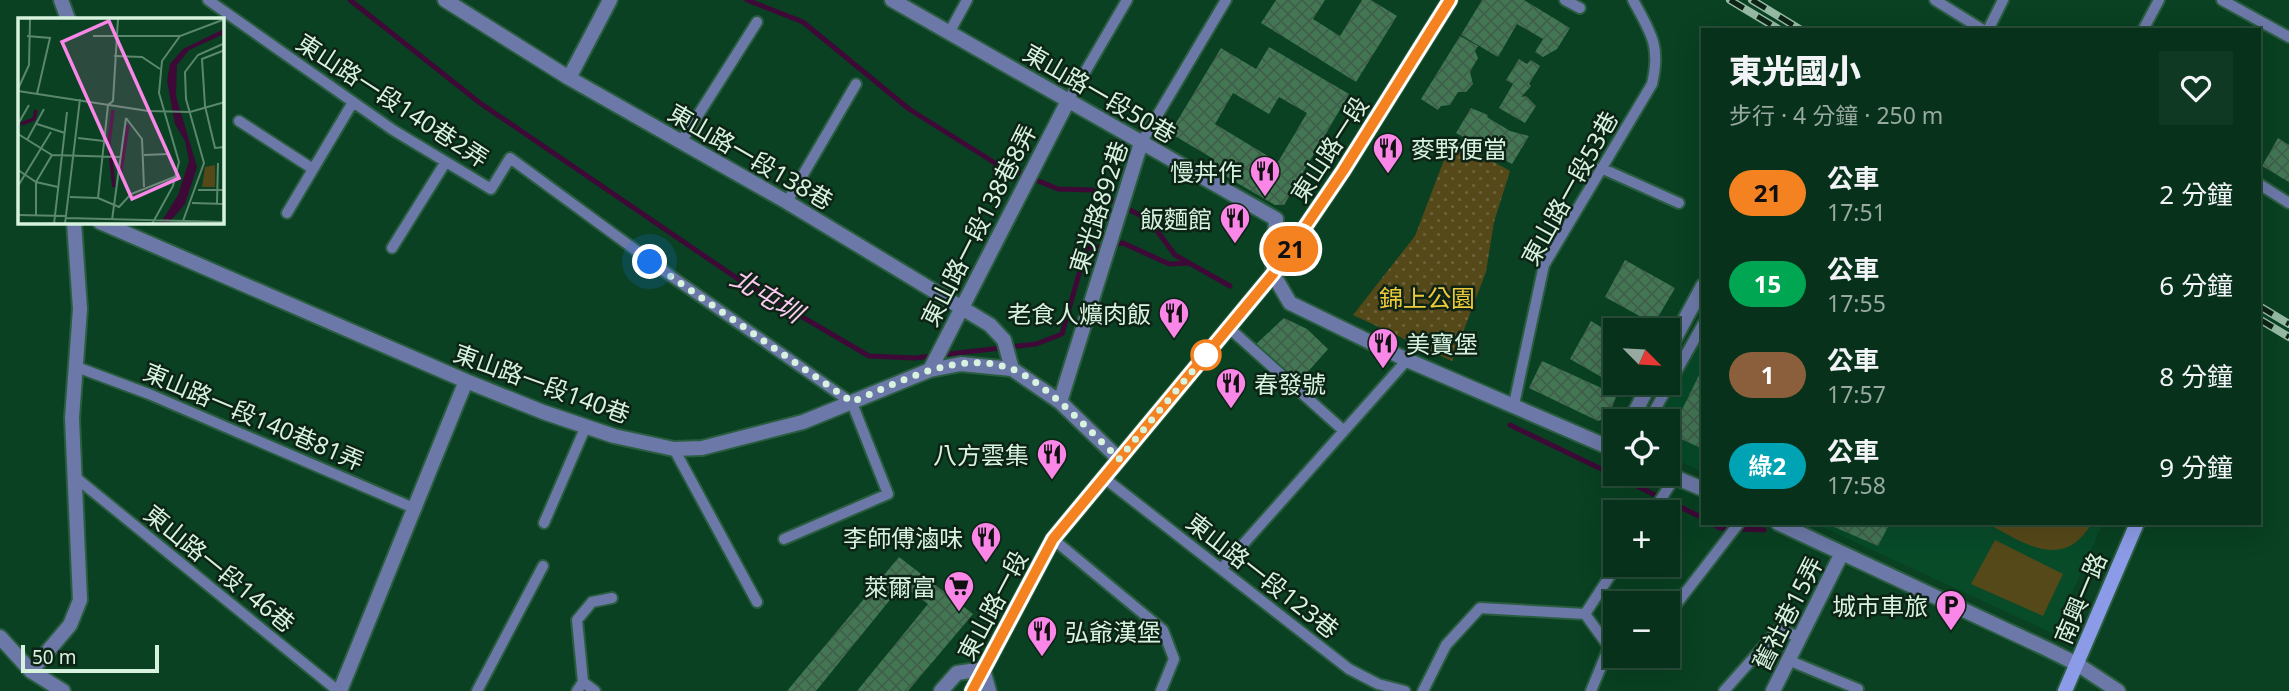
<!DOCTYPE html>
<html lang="zh-TW">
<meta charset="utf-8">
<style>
body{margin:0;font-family:"Noto Sans","Noto Sans TC",sans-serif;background:#103923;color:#f1f3f6;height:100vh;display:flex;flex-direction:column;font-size:26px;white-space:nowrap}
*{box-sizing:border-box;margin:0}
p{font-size:23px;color:#98a9a2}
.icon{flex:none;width:38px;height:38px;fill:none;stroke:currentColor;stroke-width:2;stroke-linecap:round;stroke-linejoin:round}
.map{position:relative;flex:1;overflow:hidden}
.details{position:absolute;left:1701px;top:28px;width:560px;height:497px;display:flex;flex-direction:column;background:#07311a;border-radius:0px;box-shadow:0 7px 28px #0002,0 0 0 2px #284c39}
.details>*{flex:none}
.badge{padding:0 14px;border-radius:23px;font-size:24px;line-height:46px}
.needle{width:46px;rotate:114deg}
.buttons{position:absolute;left:1603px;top:318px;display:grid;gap:14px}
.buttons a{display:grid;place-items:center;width:77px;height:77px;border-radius:0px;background:#07311a;box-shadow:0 7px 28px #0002,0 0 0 2px #284c39;font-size:35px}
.scale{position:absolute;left:21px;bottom:18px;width:138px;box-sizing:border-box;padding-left:7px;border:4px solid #d7f2de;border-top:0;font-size:19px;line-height:24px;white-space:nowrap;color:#d7f2de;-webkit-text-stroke:5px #0d2315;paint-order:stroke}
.you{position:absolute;width:35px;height:35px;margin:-18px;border:5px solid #fff;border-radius:50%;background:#1a73e8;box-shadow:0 0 0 10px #1a73e833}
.map>.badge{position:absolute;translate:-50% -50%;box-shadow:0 0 0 4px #fff}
.round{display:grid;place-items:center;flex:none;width:74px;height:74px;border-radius:0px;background:#103923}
.headline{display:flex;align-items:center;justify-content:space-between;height:119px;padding:0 28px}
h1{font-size:33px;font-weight:800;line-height:52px}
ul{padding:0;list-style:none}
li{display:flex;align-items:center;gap:21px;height:91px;padding:0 28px}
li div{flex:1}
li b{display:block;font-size:26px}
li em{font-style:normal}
li .badge{min-width:77px;font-weight:700;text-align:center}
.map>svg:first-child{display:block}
.built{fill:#074b29}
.park{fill:url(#park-dots)}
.pitch{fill:#554819}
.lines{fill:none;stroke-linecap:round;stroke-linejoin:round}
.stream{stroke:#3e0937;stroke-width:5}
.building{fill:url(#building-cross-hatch);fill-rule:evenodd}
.lane-casing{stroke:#2a5d40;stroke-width:14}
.street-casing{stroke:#2a5d40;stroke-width:18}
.secondary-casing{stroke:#2a5d40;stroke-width:18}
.lane{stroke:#6c78a7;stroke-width:10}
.street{stroke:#6c78a7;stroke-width:14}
.secondary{stroke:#8b9be7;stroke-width:14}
.rail-casing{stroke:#96baa3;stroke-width:8}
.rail{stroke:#0d2315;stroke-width:5;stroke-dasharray:16;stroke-linecap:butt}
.line-casing{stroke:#fff;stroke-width:16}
.line{stroke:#f58220;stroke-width:10}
.walk{stroke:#d7f2de;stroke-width:7;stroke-dasharray:0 12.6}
.stop-dot{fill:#fff;stroke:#f58220;stroke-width:3.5}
.labels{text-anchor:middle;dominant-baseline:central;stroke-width:5;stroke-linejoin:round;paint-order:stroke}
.street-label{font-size:24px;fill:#d7f2de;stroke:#0d2315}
.poi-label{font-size:24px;fill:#d7f2de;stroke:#0d2315;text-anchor:end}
.park-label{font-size:24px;fill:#eec93b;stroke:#0d2315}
.water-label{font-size:26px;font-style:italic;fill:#fcc9f1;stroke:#0d2315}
.inset-river{fill:none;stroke:#3e0937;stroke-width:3.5}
.inset-road{fill:none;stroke:#5b886d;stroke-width:2}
.view{fill:#fa87e7;fill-opacity:0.15;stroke:#fa87e7;stroke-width:3.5}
.inset-edge{fill:none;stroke:#d7f2de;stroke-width:3.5}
</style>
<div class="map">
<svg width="2289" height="691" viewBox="0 0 2289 691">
<defs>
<pattern id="park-dots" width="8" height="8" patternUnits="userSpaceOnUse" patternTransform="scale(1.75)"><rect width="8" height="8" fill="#554819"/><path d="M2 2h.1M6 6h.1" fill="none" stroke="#6d633a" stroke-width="1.8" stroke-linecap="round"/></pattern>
<pattern id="building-cross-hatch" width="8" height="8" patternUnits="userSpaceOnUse" patternTransform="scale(1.75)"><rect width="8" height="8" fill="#437754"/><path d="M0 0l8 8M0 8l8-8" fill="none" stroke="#415e4b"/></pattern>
</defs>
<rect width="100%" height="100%" fill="#094122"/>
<!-- built -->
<path class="built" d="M1703,320V472L1668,456V422H1644Z
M1814,523H2103L2054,634Z"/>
<!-- park -->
<path class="park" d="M1452,139L1510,171L1494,222L1486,272L1452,361L1353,315L1415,236Z"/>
<!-- pitch -->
<path class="pitch" d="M1986,523H2036L2052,527L2092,523C2063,572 2024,543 1986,523Z
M1995,540L2063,574L2043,616L1971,584Z"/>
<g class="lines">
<!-- stream -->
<path class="stream" d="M350,0L480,103L741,281L869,356L915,358L1036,344L1062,334L1086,249L1123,243L1169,264L1189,263
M747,0L803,22L909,109L995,163L1058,189L1092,190L1149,220L1175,255L1230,286
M1510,425L1703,518
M1711,523L1720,528L1764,530"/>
</g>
<!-- building -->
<path class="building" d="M1276,0H1325L1313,19L1340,36L1362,0H1371L1397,16L1356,82L1261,23Z
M1482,0H1524L1570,28L1557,49L1543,57L1535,52L1543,39L1517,24L1498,57L1461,35Z
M1460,36L1478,46L1475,51L1478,58L1470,72L1473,84L1466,92H1458L1450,105L1441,106L1438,110L1421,99Z
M1269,47L1349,94L1284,205H1275L1208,166L1212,158L1170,133L1221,48L1256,69ZM1233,93L1269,114L1279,97L1307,113L1278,162L1215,124Z
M1519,59L1527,64L1531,60L1540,66L1529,84L1531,86L1521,97L1526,96L1536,106L1525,123L1499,108L1513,84L1506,80Z
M1471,108L1488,115L1487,117L1510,131L1529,136L1512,164L1456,133Z
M2278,138L2289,145V182L2262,166Z
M1625,260L1675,288L1654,324L1605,297Z
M1284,318L1307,329L1328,349L1299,382L1255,345Z
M1591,321L1615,335V383H1620L1619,387L1570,359Z
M1542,361L1617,395L1608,417L1598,421L1529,388Z
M1703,367V449L1670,434Z
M1825,523H1890L1878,546Z
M899,557L973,614L908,691H857L928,604L902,585L816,691H787Z"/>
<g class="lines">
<!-- lane casing -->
<g class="lane-casing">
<path id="lane" d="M208,0L393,130L491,189L510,158L671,276L852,403L888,494L784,539
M1565,0L1580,8
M1935,0L1983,30
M2222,0L2289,37
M1988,30L2003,0
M2143,30L2159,0
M949,33L967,0
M1068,101L1127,0
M239,121L313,169
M681,142L757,22
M1141,143L1226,0
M1601,168L1679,203
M2259,184L2289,203
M787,202L856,84
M287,213L353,102
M392,248L445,163
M1229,328L1343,430
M74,366L149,394L416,509
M1514,404L1544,265L1652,84C1661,46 1651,33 1633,0
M1648,422L1703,324
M674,449L757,602
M75,477L338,691
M1103,477L1349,669L1378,684L1405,691
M1652,513L1675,477
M544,523L586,426
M1053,539L1163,630L1174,659L1161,691
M1222,568L1407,360
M1585,614L1617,565
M1668,615L1739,523
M1788,660L1858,689
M583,682L595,691
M477,691L543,566
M577,691L583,682L577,620L592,602L612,598
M1423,691L1446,645L1480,608L1585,614L1609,647
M1591,691L1609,647H1615
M1724,691L1779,629L1799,637"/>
</g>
<!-- street casing -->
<g class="street-casing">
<path id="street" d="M61,0L68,19
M445,0L569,78L787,202L990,325L1004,340L1012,369
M892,0L1276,219L1273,274L1290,303L1407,360L1615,450
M569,78L610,0
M100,222L466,381L543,412L614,436L674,449L702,448L803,422L930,370L961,364L1012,369L1060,402L1119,459
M1668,351L1703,286
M930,370L1068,101
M1060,402L1141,143
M1630,422L1650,383
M1667,474L1703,489
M1778,523L2047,649L2077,664L2118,691
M0,637L31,671L63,691
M31,671L70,625L80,600L72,418L80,309L74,222
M340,691L466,381
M941,691L957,673L983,669L989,691
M1773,691L1841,555"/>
</g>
<!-- secondary casing -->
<g class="secondary-casing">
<path id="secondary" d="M972,691L1053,539L1273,274L1343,171L1450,0
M2065,691L2137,523"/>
</g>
<!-- lane -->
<use href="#lane" class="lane"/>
<!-- street -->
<use href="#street" class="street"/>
<!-- secondary -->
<use href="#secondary" class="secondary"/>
<!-- rail casing -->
<g class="rail-casing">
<path id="rail" d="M1730,0L1780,30
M1752,0L1801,30
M2259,306L2289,324
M2259,319L2289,337"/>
</g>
<!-- rail -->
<use href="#rail" class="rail"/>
</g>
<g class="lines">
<!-- line casing -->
<g class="line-casing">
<path id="line" d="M972,691L1053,539L1273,274L1343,171L1450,0"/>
</g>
<!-- line -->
<use href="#line" class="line"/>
<!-- walk -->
<path class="walk" d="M650,262L852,402C900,382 958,349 1012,369C1044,381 1093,434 1119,459L1206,355"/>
</g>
<!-- icons -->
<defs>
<g id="restaurant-pin" transform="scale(1.575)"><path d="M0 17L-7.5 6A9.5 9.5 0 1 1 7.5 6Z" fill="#fa87e7" stroke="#0d2315"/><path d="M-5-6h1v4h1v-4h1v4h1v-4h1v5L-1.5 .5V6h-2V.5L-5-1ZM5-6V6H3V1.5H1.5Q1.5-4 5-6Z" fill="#111"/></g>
<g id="supermarket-pin" transform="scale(1.575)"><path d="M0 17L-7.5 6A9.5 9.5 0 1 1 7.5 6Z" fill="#fa87e7" stroke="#0d2315"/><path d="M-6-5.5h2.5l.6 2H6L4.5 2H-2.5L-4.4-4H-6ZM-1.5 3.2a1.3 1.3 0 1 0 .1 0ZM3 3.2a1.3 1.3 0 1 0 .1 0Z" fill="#111"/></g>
<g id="parking-pin" transform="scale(1.575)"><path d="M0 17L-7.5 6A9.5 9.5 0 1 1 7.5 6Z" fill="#fa87e7" stroke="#0d2315"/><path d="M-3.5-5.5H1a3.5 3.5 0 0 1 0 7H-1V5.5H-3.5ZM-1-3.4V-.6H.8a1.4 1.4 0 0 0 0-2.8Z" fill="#111"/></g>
</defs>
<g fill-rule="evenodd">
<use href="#restaurant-pin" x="1388" y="148"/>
<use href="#restaurant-pin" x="1265" y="171"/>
<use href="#restaurant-pin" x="1235" y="218"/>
<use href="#restaurant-pin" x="1174" y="313"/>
<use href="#restaurant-pin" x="1383" y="343"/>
<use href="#restaurant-pin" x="1231" y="383"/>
<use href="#restaurant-pin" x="1052" y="454"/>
<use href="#restaurant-pin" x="986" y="537"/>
<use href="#supermarket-pin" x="959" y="586"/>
<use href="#parking-pin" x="1951" y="605"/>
<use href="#restaurant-pin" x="1042" y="631"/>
</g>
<!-- markers -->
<circle class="stop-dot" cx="1206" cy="355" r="14"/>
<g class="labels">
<!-- street labels -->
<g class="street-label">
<text transform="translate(1100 93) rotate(30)">東山路一段50巷</text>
<text transform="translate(393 100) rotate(33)">東山路一段140巷2弄</text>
<text transform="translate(1329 149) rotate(-57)">東山路一段</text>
<text transform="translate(751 156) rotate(30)">東山路一段138巷</text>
<text transform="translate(1569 188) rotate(-61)">東山路一段53巷</text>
<text transform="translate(1098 207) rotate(-72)">東光路892巷</text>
<text transform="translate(978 225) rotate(-63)">東山路一段138巷8弄</text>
<text transform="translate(542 383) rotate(20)">東山路一段140巷</text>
<text transform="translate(254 416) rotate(23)">東山路一段140巷81弄</text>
<text transform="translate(220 568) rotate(39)">東山路一段146巷</text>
<text transform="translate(1263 575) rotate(38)">東山路一段123巷</text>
<text transform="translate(2080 598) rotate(-67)">南興一路</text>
<text transform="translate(992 605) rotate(-62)">東山路一段</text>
<text transform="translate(1787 613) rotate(-63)">舊社巷15弄</text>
</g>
<!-- poi labels -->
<g class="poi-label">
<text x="1411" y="148" text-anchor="start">麥野便當</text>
<text x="1242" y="171">慢丼作</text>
<text x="1212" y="218">飯麵館</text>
<text x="1151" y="313">老食人爌肉飯</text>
<text x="1406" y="343" text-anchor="start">美寶堡</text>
<text x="1254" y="383" text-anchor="start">春發號</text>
<text x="1029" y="454">八方雲集</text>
<text x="963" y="537">李師傅滷味</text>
<text x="936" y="586">萊爾富</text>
<text x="1928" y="605">城市車旅</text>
<text x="1065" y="631" text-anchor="start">弘爺漢堡</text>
</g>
<!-- park labels -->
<g class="park-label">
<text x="1427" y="297">錦上公園</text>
</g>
<!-- water labels -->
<g class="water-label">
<text transform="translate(767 295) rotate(31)">北屯圳</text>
</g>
</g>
<!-- overview -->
<g transform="translate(18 18)">
<rect width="206" height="206" fill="#094122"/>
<path d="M197,147V169H184L187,149Z" fill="#554819"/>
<path d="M206,11V16L171,32L159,47L158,78L179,149L167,186L150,206H142L160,177L171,143L167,123L157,106L149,63L152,46L165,31Z" fill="#3e0937"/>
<path class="inset-river" d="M95,92L91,125L96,169M3,106L16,101L18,92M102,159L110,107"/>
<path class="inset-road" d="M9,18L32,20L19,76M75,18H162M207,32L184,41L187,88L197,130L207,129M96,38L124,39L142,51M0,71L11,47L12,1M0,73L130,93L172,94L207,84M108,100L124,121L126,169M0,106L11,87M19,106L47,115M0,116L34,137L102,139M60,120L86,123M9,122L26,91M126,137L151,136M0,152L18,164L40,169M0,168L33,114M180,172H207M52,179L80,180L101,189L113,176L159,158M80,180L90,87L95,83L100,1M174,185L207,186M199,185L200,145M0,197L48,198M18,198V164L34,137M48,200L207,204M94,202L108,100M165,203L186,145L168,81L167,54L180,37L207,25M36,206L49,94M47,206L62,81M134,206L155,168L161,144L141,75L144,43L162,18L207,1"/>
<path class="view" d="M91,3L161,160L114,181L44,24Z"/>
<rect width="206" height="206" class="inset-edge"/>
</g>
</svg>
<div class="buttons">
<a><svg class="needle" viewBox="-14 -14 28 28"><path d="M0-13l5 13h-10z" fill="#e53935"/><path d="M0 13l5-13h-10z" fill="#98a9a2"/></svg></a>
<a><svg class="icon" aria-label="locate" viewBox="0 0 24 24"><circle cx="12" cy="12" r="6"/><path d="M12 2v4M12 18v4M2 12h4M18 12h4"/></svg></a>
<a>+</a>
<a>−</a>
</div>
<div class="scale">50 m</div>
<div class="you" style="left:650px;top:262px"></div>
<b class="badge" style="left:1291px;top:249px;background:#f58220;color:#111">21</b>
<section class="details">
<div class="headline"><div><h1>東光國小</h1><p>步行 · 4 分鐘 · 250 m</p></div><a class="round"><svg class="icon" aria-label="heart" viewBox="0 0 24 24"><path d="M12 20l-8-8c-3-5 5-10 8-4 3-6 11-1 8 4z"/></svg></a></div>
<ul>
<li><span class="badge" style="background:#f58220;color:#111">21</span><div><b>公車</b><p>17:51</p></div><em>2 分鐘</em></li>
<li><span class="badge" style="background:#00a651;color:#fff">15</span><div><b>公車</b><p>17:55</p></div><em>6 分鐘</em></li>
<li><span class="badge" style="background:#8b5e3c;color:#fff">1</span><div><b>公車</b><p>17:57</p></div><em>8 分鐘</em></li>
<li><span class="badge" style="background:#00a3b4;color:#fff">綠2</span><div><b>公車</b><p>17:58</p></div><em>9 分鐘</em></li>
</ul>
</section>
</div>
